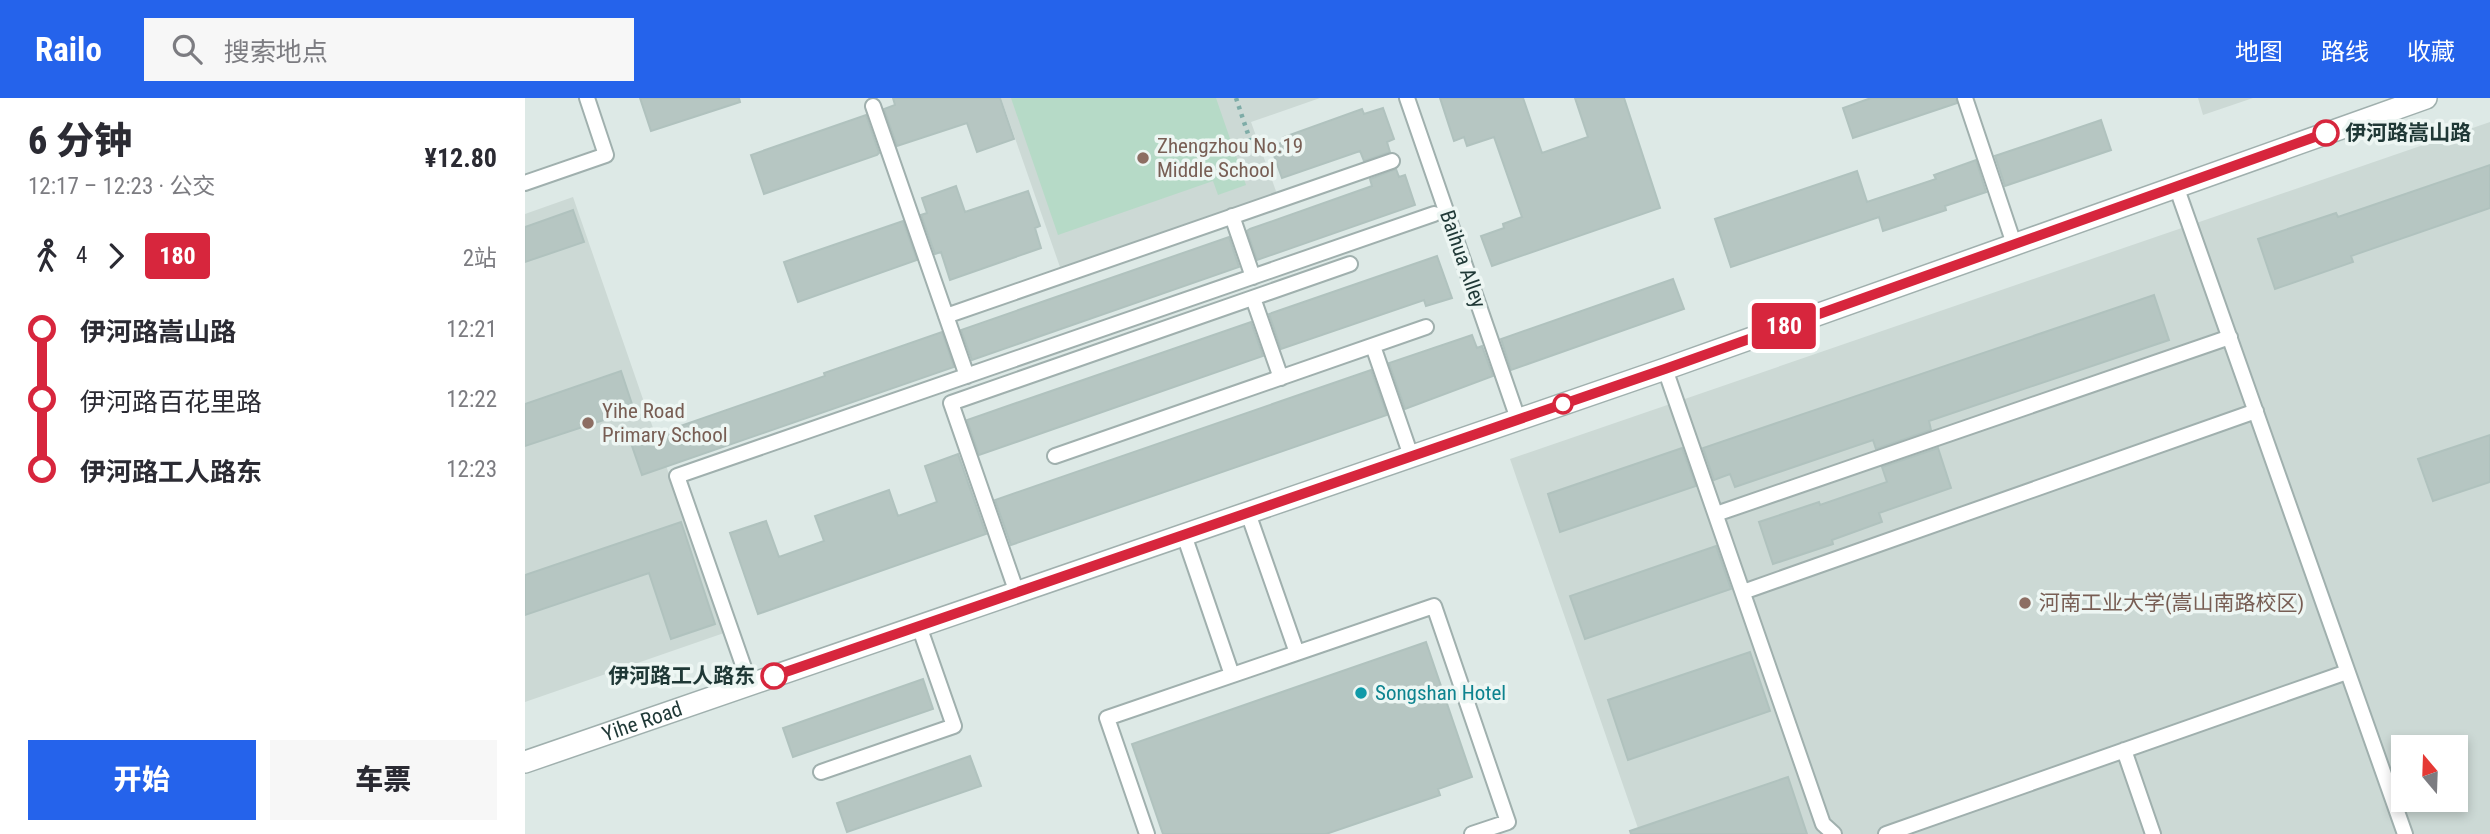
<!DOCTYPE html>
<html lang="zh">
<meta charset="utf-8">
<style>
body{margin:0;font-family:"Roboto Condensed","Noto Sans SC",sans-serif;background:#f7f7f7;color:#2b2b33;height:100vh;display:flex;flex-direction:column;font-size:26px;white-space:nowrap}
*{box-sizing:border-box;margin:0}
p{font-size:23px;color:#7c7c81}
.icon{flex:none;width:38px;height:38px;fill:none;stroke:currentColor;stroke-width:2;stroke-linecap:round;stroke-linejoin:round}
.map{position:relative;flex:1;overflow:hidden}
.details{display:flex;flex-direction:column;background:#fff;width:525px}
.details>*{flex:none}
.badge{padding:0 14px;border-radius:5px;font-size:24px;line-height:46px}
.needle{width:46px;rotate:341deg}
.buttons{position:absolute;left:1866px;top:637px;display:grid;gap:14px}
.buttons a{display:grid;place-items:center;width:77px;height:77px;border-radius:0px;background:#fff;box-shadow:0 4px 10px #0003;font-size:35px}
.map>.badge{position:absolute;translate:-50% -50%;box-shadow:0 0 0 4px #fff}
.legs{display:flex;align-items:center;gap:10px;height:77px;padding:0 28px;font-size:23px}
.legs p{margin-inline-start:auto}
.summary{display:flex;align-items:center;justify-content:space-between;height:119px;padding:0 28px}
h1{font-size:38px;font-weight:800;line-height:52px}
.button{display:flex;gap:14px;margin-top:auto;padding:14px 28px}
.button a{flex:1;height:80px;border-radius:0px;background:#2563eb;color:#fff;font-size:28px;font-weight:800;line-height:80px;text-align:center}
.button a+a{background:#f7f7f7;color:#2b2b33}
ul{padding:0 28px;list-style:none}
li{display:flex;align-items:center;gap:24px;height:70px;font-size:26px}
li i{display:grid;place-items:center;width:10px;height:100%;margin:0 9px;background:currentColor}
li i::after{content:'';width:18px;height:18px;margin:-9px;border:5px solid;border-radius:50%;background:#fff}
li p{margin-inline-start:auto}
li:first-child i{background:linear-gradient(#0000 50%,currentColor 0)}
li:last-child i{background:linear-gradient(currentColor 50%,#0000 0)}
header{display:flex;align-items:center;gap:42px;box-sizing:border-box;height:98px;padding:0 35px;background:#2563eb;color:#fff}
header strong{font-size:33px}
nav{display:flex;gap:38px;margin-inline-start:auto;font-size:24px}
.search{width:490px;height:63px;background:#f7f7f7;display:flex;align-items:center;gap:18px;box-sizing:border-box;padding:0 24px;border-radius:0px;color:#7c7c81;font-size:26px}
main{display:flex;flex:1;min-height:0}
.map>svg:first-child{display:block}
.built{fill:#ccd9d5;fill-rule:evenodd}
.green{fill:#b6dac7}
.building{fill:#b6c6c2;stroke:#b0c2be;stroke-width:2}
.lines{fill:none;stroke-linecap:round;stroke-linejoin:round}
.service-casing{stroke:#a0b0ae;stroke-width:18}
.tertiary-casing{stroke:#a0b0ae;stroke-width:24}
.path{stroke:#7eaca7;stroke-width:4.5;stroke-dasharray:3.5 5;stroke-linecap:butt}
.service{stroke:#fff;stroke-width:14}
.tertiary{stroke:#fff;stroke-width:21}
.line-1-casing{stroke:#fff;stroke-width:16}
.line-1{stroke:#d7263d;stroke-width:10}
.stop-1-dot{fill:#fff;stroke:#d7263d;stroke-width:3.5}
.education-dot{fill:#8d6e63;stroke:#edf6f3;stroke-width:2.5}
.culture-dot{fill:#0f9aa8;stroke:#edf6f3;stroke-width:2.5}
.labels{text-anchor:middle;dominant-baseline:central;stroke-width:7;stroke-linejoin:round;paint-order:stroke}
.stop-label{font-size:21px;font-weight:bold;fill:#1f3836;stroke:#edf6f3;text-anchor:start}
.education-label{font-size:21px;fill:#785e54;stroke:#edf6f3;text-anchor:start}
.street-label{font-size:21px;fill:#1f3836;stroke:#edf6f3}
.culture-label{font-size:21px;fill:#0d838f;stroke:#edf6f3;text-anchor:start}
</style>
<header>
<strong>Railo</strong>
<div class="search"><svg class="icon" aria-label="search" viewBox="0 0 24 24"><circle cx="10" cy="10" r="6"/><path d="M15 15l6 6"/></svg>搜索地点</div>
<nav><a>地图</a><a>路线</a><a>收藏</a></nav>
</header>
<main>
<section class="details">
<div class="summary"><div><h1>6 分钟</h1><p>12:17 – 12:23 · 公交</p></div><b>¥12.80</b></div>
<div class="legs"><svg class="icon" aria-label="walk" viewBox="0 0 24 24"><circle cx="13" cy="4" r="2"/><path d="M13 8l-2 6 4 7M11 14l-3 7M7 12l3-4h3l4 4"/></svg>4<svg class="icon" aria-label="forward" viewBox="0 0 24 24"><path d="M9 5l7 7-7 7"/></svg><b class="badge" style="background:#d7263d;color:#fff">180</b><p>2站</p></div>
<ul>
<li><i style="color:#d7263d"></i><b>伊河路嵩山路</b><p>12:21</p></li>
<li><i style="color:#d7263d"></i><span>伊河路百花里路</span><p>12:22</p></li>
<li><i style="color:#d7263d"></i><b>伊河路工人路东</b><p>12:23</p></li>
</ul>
<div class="button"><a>开始</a><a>车票</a></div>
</section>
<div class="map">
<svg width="1965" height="736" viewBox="0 0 1965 736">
<rect width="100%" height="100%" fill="#dde9e6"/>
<!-- built -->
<path class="built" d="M476,0H795L726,24L752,96L536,172Z
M1673,0H1728L1678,17Z
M1965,24V736H1115L985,361ZM1878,649H1930V702H1878Z
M48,99L199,535L0,604V116Z"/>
<!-- green -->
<path class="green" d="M486,0H691L721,87L693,97L688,83L533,137Z"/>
<!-- building -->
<path class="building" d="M115,0H214L215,4L126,33Z
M368,0H475L489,41L452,54L442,25L372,48L359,11L370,7Z
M915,0H998L1017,55L1063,39L1050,0H1099L1135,110L967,168L956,138L979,130L978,126L997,119L969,39L942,48L939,39L929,43Z
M1346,0H1431L1432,5L1328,40L1318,10Z
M858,10L869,41L862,44L865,54L839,63L835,53L757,80L746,49L761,43L759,39L837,11L839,16Z
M341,17L354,55L352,57L239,96L226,57Z
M1576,22L1586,52L1480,88L1470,58Z
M1451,62L1461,94L1420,108L1421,112L1358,133L1354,119L1206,169L1190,121L1332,73L1342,104L1411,81L1409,77Z
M1965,67V110L1826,158L1828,164L1750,191L1733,141L1811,115L1813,119Z
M871,71L874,79L880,77L890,107L732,162L722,133L725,131L847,88L845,81Z
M431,88L440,114L503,93L515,128L510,130L516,150L425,182L416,154L410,156L396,117L402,115L397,100Z
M48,112L59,144L0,164V129Z
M378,123L392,162L273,204L259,164Z
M704,139L714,169L447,262L436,232Z
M912,158L927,200L901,208L899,202L756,251L744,216Z
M1148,181L1159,211L986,272L976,241Z
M1629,197L1644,242L1404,323L1406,332L1351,351L1348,342L1210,389L1205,376L1189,382L1178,350Z
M726,224L738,258L454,357L442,322Z
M417,234L429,269L117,377L106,345L300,278L299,275Z
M947,237L952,250L957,248L968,278L880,311L864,265Z
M846,272L862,317L486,447L470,402Z
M96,273L109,312L0,348V306Z
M1965,337V384L1908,403L1893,361Z
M1157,350L1171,388L1035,434L1023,396Z
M1413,350L1426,390L1354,415L1357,424L1307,442L1308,446L1248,466L1234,424L1294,404L1295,407L1362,384L1357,369Z
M433,356L461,436L233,516L205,435L241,423L254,459L299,443L290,418L364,392L373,418L412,404L400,368Z
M156,424L190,526L146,541L124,475L0,517V477Z
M1191,448L1206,491L1060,541L1045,498Z
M901,544L947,679L913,691L915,697L801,736H638L607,646Z
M1225,554L1245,613L1103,662L1083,602Z
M398,581L408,611L268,659L258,630Z
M445,658L456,688L322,734L312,705Z
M1263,679L1282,736H1106L1105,733Z"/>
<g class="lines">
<!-- service casing -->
<g class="service-casing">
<path id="service" d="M882,0L993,321
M1440,0L1489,146
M348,8L442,278
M0,85L81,57L62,0
M1651,88L1880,736
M707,118L728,179
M728,200L756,280
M421,218L867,63
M848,248L886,358
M1140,271L1298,726L1309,736
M530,358L901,229
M723,415L772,555
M1191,416L1705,239
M659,437L707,577
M1218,494L1731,313
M492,495L426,305L825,166
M225,587L152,378L909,116
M1599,652L1628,736
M296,674L429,628L394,528
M622,736L582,620L909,508L983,724L947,736
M1361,736L1822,574"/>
</g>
<!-- tertiary casing -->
<g class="tertiary-casing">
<g id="tertiary">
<path id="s1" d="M0,664L1140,271L1901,0"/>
</g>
</g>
<!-- path -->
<path class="path" d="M711,0L725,42"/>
<!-- service -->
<use href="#service" class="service"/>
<!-- tertiary -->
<use href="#tertiary" class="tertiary"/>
</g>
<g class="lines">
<!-- line-1 casing -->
<g class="line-1-casing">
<path id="line-1" d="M249,578L1140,271L1801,35"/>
</g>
<!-- line-1 -->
<use href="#line-1" class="line-1"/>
</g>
<!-- markers -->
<g class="stop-1-dot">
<circle cx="1801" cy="35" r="12"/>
<circle cx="1038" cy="306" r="9"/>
<circle cx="249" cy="578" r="12"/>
</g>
<g class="education-dot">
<circle cx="618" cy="60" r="7"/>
<circle cx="63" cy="325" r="7"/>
<circle cx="1500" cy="505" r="7"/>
</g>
<circle class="culture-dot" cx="836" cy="595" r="7"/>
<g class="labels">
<!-- stop labels -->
<g class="stop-label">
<text x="1820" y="35">伊河路嵩山路</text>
<text x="230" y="578" text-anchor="end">伊河路工人路东</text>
</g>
<!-- education labels -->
<g class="education-label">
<text x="632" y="48">Zhengzhou No.19<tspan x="632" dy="24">Middle School</tspan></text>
<text x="77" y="313">Yihe Road<tspan x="77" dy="24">Primary School</tspan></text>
<text x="1514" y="505">河南工业大学(嵩山南路校区)</text>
</g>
<!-- street labels -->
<g class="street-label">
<text transform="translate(938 161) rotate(71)">Baihua Alley</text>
<text stroke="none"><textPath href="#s1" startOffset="124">Yihe Road</textPath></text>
</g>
<!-- culture labels -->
<g class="culture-label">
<text x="850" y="595">Songshan Hotel</text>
</g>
</g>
</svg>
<div class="buttons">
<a><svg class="needle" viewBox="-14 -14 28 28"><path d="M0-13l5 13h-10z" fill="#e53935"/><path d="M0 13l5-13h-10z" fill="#7c7c81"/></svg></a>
</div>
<b class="badge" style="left:1259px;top:228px;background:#d7263d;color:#fff">180</b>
</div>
</main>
